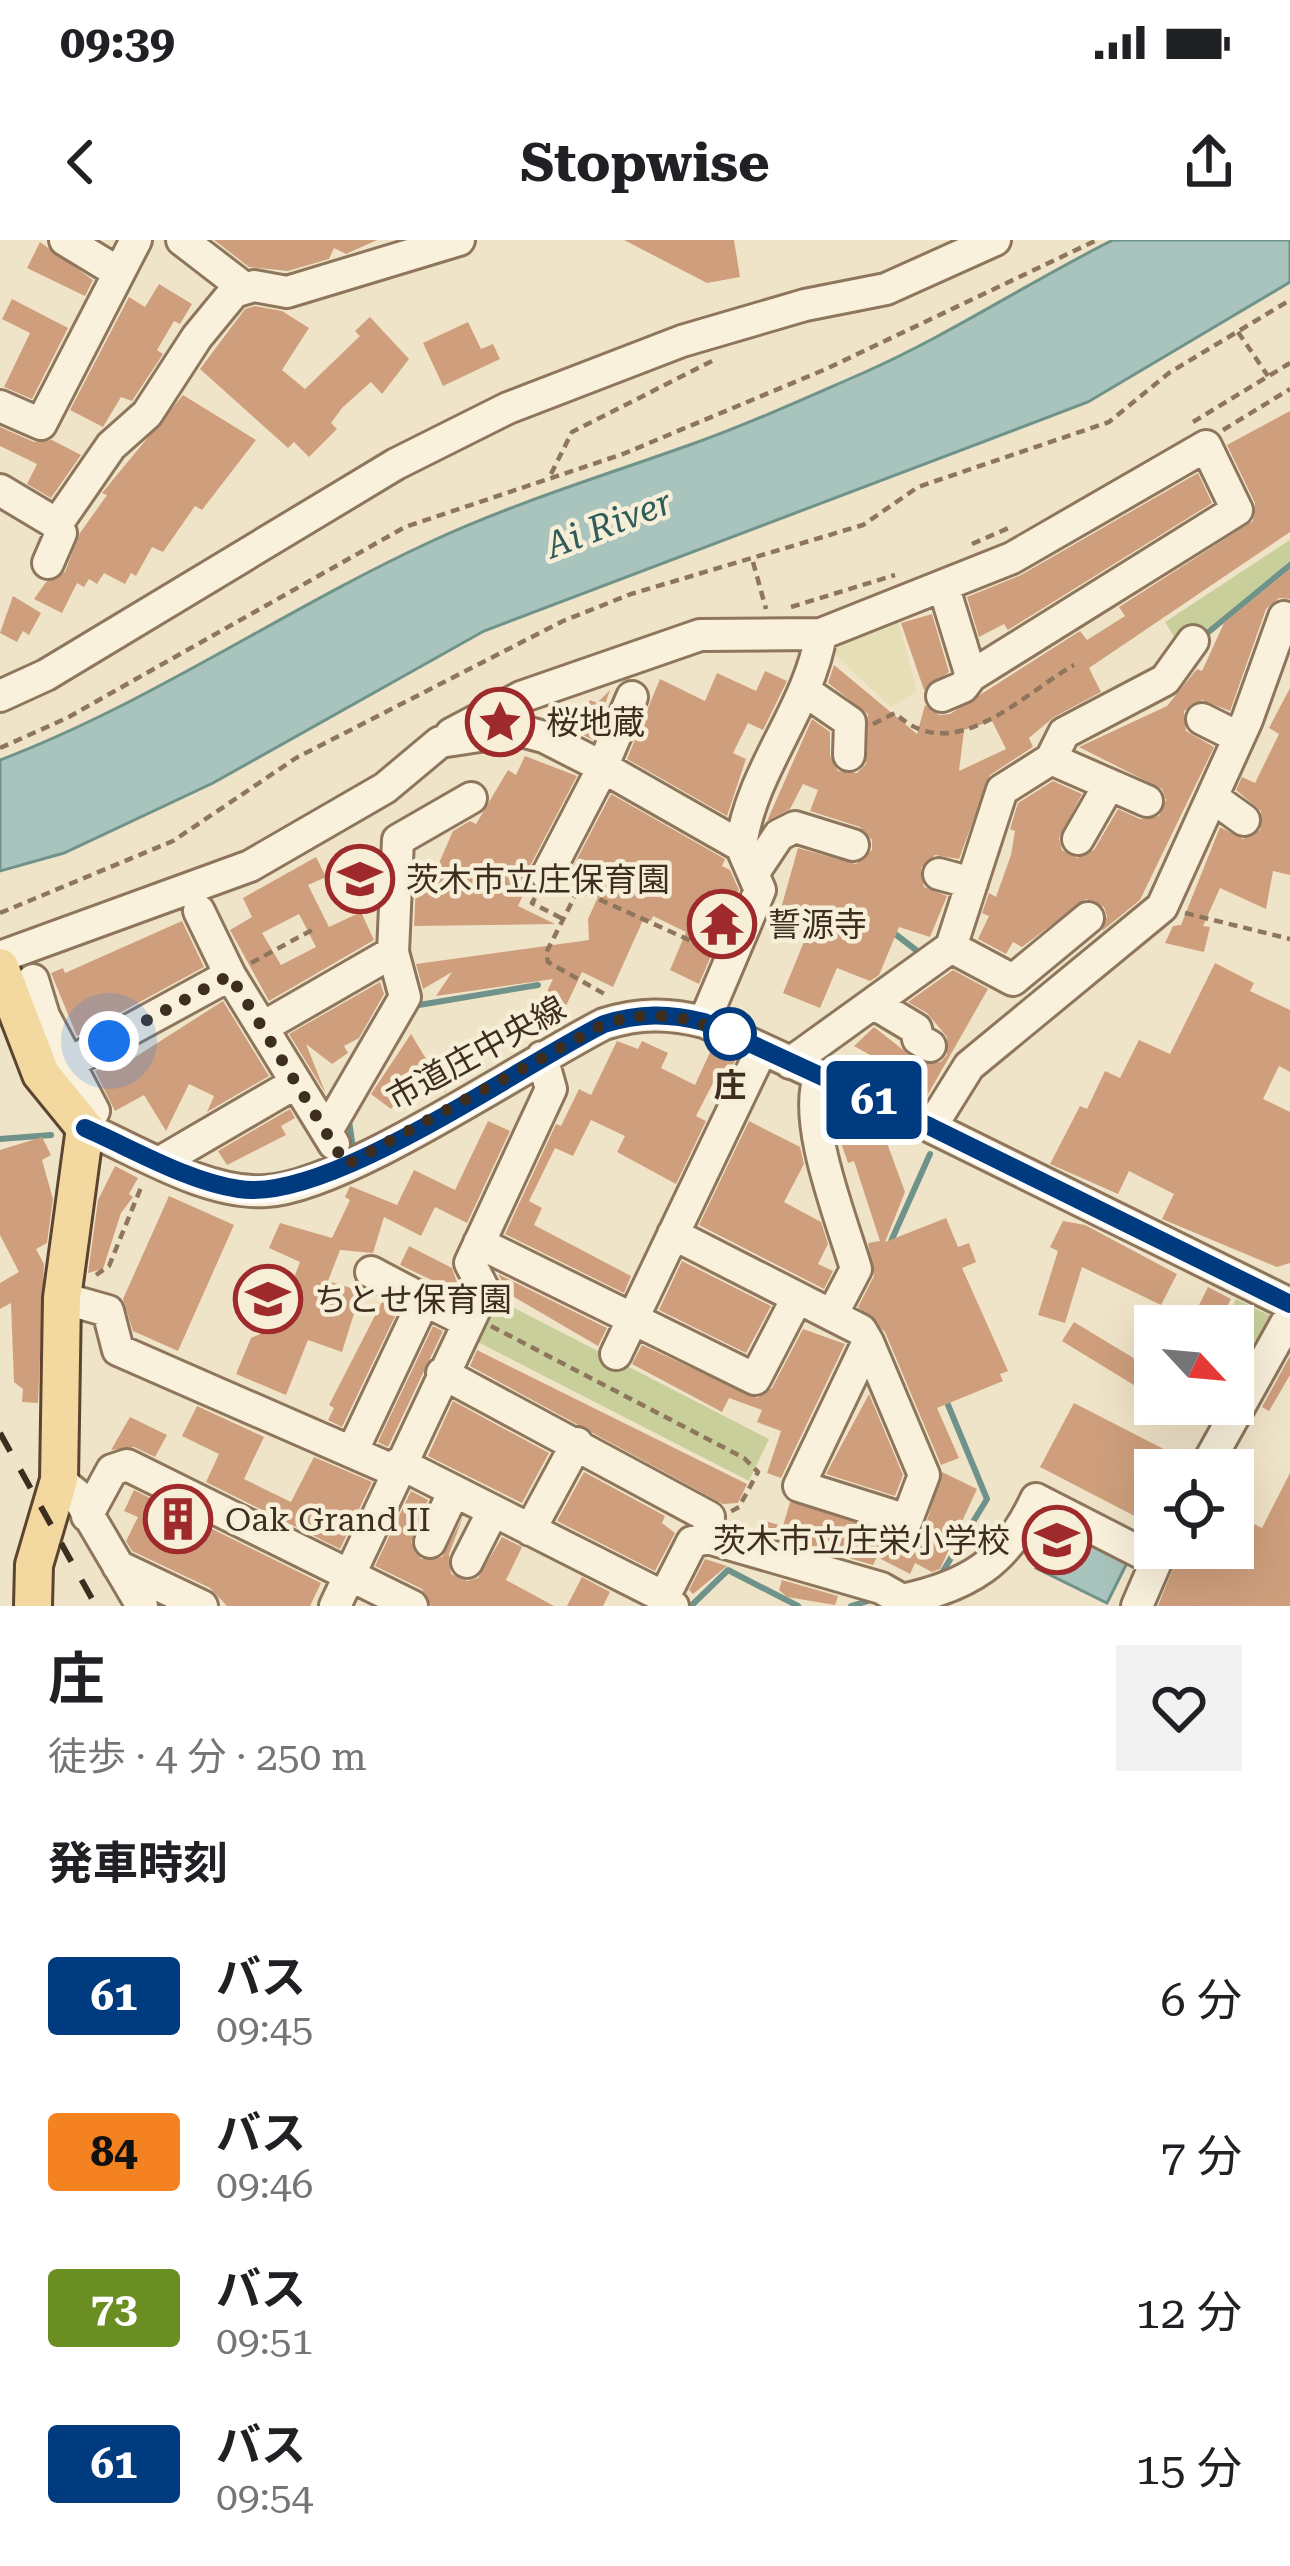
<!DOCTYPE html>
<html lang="ja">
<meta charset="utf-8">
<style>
body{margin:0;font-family:"Roboto Serif","Noto Sans JP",serif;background:#f2f2f2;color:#202124;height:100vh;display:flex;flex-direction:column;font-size:45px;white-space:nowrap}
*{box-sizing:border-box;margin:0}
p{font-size:39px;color:#757577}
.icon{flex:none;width:66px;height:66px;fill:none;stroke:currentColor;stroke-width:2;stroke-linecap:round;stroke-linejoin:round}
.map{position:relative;height:1366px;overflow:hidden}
.side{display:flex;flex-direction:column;background:#fff;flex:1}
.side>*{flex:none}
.badge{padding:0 24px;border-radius:9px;font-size:42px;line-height:78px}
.needle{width:78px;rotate:116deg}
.buttons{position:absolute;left:1134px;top:1065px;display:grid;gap:24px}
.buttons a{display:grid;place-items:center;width:120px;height:120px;border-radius:0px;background:#fff;box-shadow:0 12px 48px #0002;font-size:60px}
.you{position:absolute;width:60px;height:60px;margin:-30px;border:9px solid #fff;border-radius:50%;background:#1a73e8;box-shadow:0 0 0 18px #1a73e833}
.map>.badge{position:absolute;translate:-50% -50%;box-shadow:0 0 0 6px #fff}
h2{padding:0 48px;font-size:45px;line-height:108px}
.round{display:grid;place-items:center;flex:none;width:126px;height:126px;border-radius:0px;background:#f2f2f2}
.head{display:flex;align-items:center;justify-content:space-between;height:204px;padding:0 48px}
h1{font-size:57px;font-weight:700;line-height:90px}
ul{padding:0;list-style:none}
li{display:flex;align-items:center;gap:36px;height:156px;padding:0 48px}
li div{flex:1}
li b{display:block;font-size:45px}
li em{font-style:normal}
li .badge{min-width:132px;font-weight:700;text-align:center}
.status{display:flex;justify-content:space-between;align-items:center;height:84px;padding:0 60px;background:#fff;direction:ltr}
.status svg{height:33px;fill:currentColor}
header{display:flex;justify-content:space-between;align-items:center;height:156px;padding:0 48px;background:#fff;font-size:54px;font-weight:700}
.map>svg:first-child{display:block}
.farmland{fill:#e6deb5}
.green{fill:#c9cf9b}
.water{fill:#a9c4bc;stroke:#6f938a;stroke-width:3}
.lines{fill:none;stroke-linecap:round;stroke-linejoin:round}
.stream{stroke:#6f938a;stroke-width:6}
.building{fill:#cf9f7d;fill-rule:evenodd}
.minor-casing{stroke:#8d765c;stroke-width:36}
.major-casing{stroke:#5b4430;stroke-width:42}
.path{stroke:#8d765c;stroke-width:4.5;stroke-dasharray:9 6;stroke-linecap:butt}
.minor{stroke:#faf1dc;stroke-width:30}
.major{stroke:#f3d9a0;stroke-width:36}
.rail{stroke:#3d2e20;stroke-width:6;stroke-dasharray:21 21;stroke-linecap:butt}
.line-casing{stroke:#fff;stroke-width:27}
.line{stroke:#003b80;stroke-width:18}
.walk{stroke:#3d2e20;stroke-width:12;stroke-dasharray:0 21.6}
.stop-dot{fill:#fff;stroke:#003b80;stroke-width:6}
.labels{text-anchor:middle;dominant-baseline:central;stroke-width:9;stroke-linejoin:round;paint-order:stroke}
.poi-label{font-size:33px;fill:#3d2e20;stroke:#f7eed8;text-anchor:start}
.street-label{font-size:33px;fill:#3d2e20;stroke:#f7eed8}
.stop-label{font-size:33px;font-weight:bold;fill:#3d2e20;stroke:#f7eed8}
.water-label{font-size:36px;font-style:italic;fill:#2f5d5a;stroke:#f7eed8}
</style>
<div class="status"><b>09:39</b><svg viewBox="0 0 49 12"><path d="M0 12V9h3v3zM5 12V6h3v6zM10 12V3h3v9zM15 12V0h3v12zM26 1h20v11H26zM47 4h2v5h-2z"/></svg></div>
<header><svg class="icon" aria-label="back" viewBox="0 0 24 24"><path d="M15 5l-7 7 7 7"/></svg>Stopwise<svg class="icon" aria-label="share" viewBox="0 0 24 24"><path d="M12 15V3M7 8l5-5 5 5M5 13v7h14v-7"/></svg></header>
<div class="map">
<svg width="1290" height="1366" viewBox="0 0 1290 1366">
<rect width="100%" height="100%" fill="#f0e4c8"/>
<!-- farmland -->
<path class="farmland" d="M897,376L917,451L891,467L832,412V399Z"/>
<!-- green -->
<path class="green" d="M1290,300V321L1182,410L1165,382Z
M493,1057L769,1199L749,1241L472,1099Z
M1236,1059L1277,1079L1265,1105L1224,1084Z"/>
<!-- water -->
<path class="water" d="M1113,0H1290V42L1088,162L484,391L213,543L64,613L0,631V520C152,462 283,370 430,302C516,262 606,235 695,203C752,183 808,157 863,133C949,95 1029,42 1113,0Z
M1056,1288L1127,1323L1107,1363L1036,1328Z"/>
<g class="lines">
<!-- stream -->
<path class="stream" d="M1200,399L1290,325
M890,690L916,710
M413,766L538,745
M349,881L354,915
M0,899L51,895
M888,1008L930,914
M940,1336L987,1259L946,1160
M691,1366L728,1330L798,1366
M851,1366L871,1360"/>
</g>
<!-- building -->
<path class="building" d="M214,0H377L346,14L334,8L329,19L288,31L249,27Z
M624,0H734L740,37L707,43Z
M40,2L93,40L85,56L27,28Z
M159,44L192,64L180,84L174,81L157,110L163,114L132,161L121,157L103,187L70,170L129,57L145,67Z
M12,59L68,88L32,159L4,147L30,93L2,79Z
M255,66L282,71L309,88L282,130L305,149L360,96L355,91L370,77L409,119L382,154L371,142L342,168L331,183L337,189L309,217L294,202L288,208L200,129L245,69Z
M468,82L481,109L493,104L500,119L443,146L423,103Z
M183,155L256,200L202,270L195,266L163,312L152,307L136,336L131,333L125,344L104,333L97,344L89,339L84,347L77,343L62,373L34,359L46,342L65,332L80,293L107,255L102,253Z
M1290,171V292L1089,428L1101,452L1054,477L1029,498L1033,507L990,535L959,619L935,615L921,628L924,647L947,656L930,697L899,687L879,735L870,741L837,728L820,768L783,753L810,687L778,679L798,608L856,624L872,610V600L860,587L810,571L818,550L803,544L790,569L767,581L812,479L830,492V516L838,531L857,533L866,524L868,474L828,443L834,425L917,494L925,465L939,475L950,474L1080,391L1087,400L1125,376L1119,367L1253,281L1255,263L1227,205ZM992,481L1006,509L959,531L964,490Z
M0,187L34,202L52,200L81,215L51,258L27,244L37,224L0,206Z
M1198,233L1212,263L1008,390L1004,384L979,397L967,357L1021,335Z
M1290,329V359L1279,358L1266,369L1230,471L1202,460L1184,471L1186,491L1214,507L1140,660L1102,691L1107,676L1104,667L1086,659L1022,707L1013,702L1006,714L978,699L989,676L982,673L989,653L996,657L1011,615L1015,591L1010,589L1018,563L1053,541L1082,554L1059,598L1062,610L1077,618L1094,610L1118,569L1140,579L1159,576L1166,560L1162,549L1079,507L1167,466L1197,429L1202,431L1224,383Z
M13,356L41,373L29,395L23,391L17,402L0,393Z
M932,374L949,432L924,450L901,383Z
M765,431L787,441L763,490L748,483L733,513L746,519L727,576L627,519L660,439L705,461L717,433L756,451Z
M1290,448V635L1273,631L1266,669L1220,648L1203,686L1210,687L1204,712L1165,703L1173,686L1181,685L1220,587L1243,599L1260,590L1261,571L1236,550L1242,537L1255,543L1279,494L1269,488Z
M610,450L593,500L563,485L569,472L581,478L590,460L597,463Z
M525,516L577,536L530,626L529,642L518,666L555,684L414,686L417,622L439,623L453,591L470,581L476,584L508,530L516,535Z
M611,554L725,619L722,626L730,630L739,650L699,744L670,730L686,692L653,676L651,681L644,678L613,747L582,732L565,768L558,772L541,764L553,739L436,756L452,732L423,749L416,724L589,700L588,679L598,657L566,640Z
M316,617L326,637L308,645L329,687L361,672L374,700L269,761L230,690L252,677L243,658ZM299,674L316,707L281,725L262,693Z
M182,681L204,727L77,796L51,733L63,728L65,733Z
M1215,723L1254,743L1250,751L1290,770V832L1279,826L1263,859L1290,872V1023L1277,1027L1162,979L1174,954L1129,931L1118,954L1050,924L1080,866L1087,869L1105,831L1120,838L1139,800L1170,814Z
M953,730L988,749L927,856L911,844L915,840L854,806L874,787L920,823L941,822L947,815V797L927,773L908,762Z
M380,742L384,754L359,798L344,806L348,813L332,824L306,804L326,854L289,794Z
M223,761L269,836L207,872L214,856L189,844L166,891L144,855L115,871L95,831L111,823L115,830Z
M411,794L446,852L413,840L391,869L371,854Z
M617,801L638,809L642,801L668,813L661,828L695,845L711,810L735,821L722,848L713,843L696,876L706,881L676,944L617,912L625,896L591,880L573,916L555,908L529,961L542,968L534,985L631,1036L624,1053L505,994L556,884L561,886L579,849L591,855Z
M835,866L883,892L905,952L885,1002L946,978L958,1007L969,1003L976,1022L962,1028L1008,1131L1000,1134L1003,1141L937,1168L959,1218L941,1225L885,1092L858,1067L874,1036L868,1003L880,1001L854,921L848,923L839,897Z
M290,869L295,878L281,886L286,895L227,925L218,911Z
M488,881L510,891L467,983L435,967L421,996L384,977L373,1013L340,1010L328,1041L361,1051L342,1112L308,1100L286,1155L236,1134L251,1098L275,1087L300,1022L269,1008L280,983L332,998L350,960L345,957L350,946L397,965L414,930L455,950Z
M749,881L800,907L804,924L784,962L821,982L828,1004L818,1024L833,1031L824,1049L699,985Z
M42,897L51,915L42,920L53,959L47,1003L36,1009L44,1024L38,1163L22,1162L23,1149L14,1142L11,1063L0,1069V1043L19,1032L0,995V910Z
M115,926L138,938L129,954L133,957L121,973L103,1029L88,1033L98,960Z
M169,956L234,985L178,1111L133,1091L123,1059Z
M1063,981L1085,985L1177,1034L1161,1065L1082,1027L1065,1083L1038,1075L1058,1011L1050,1007Z
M409,1006L452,1028L461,1054L400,1025Z
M682,1021L771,1066L746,1113L659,1070Z
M498,1034L607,1088L598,1106L509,1054Z
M1208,1047L1231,1059L1220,1080L1197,1069Z
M382,1062L398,1070L342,1187L328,1180L334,1168L329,1165Z
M1074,1082L1155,1131V1158L1062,1101Z
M433,1086L443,1091L388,1207L378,1202Z
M803,1089L845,1104L781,1238L767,1233L781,1191L757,1182L762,1170L729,1158L722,1172L632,1124L642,1105L757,1158L772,1148Z
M477,1110L747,1244L738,1263L723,1264L470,1126Z
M1290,1116V1135L1269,1171L1262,1167Z
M869,1154L903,1235L895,1256L826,1234Z
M453,1161L549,1213L522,1263L428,1216Z
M1074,1163L1187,1221L1185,1230H1155L1150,1284L1040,1227Z
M1172,1164H1219L1207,1184Z
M197,1166L264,1197L244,1239L291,1262L314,1217L372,1242L340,1309L206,1242L219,1214L182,1196Z
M130,1177L167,1195L155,1217L134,1207L111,1210Z
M584,1232L665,1276L662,1283L675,1293L655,1331L557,1281Z
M942,1232L977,1249L940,1329L932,1332L915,1323L910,1334L877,1317L873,1325L757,1292L761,1280L783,1286L790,1262L912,1299L925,1287Z
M1290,1233V1366H1158L1181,1308H1233V1273L1262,1288Z
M134,1250L321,1343L310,1366H227L210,1348L132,1311L126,1301L138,1277L124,1271Z
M411,1251L428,1260L411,1302L421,1319L442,1317L463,1277L449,1314L451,1334L467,1341L478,1338L502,1297L522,1307L506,1340L554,1366H431L422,1349L375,1326Z
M705,1319L727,1326L693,1354L689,1350Z
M582,1337L610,1352L603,1366H567Z
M782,1340L838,1356L835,1365L787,1357L779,1350Z"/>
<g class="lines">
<!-- minor casing -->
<g class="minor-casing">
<path id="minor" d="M65,0L116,31
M182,0L243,47
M0,166L41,184L136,0
M0,250L57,284L111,206L147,174L197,97L234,52L254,46L287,52L459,0
M48,323L61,293L57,284
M805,451L850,482L849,515
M0,456L46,435L396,224L508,168L682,101L805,65L886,49L995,0
M942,456L963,447L971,436
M1202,479L1238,497
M451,494L521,457L700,395L821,394
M1051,519L1147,561
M1212,557L1244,580
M1078,599L1109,545
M741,606C751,530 809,469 821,394L1012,318L1206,206L1237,270L971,436L944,348
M755,631L779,595L795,587L853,605
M939,634L972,643
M547,635L598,537L632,457
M199,671L230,735L334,904
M951,707L1013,740L1088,678
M393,712L398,600L471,558
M0,717L250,626L385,548L440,502L518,490L544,497L599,525L741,606L760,650L704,782
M33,740L44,776L94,871L85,888C138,911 207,955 266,951C345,947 525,824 604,784C639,773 669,773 704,782L931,887L1290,1064
M876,765L916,789L918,799L930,806
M263,787L393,712L405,757L327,891
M69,823L230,735
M790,823L951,707L1002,550L1051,519L1064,493L1165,440L1193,401
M820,835C801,881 842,980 856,1029L832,1075
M931,887L969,826L1162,667L1247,480L1284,377
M162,921L294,844
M673,994L861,1090L868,1102L924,1235L907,1280L799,1246L868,1102
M479,1003L755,1139L797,1058
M371,1032L424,1060
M62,1058L108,1071L118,1110L395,1231
M616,1114L762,809
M442,1133L709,1277L708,1298
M353,1210L424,1060L468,1082
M399,1223L664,1357L673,1366
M1204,1230L1290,1076
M59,1240L76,1254L142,1366
M87,1276L112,1230L127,1225L412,1366
M530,1290L577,1203
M430,1302L454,1251
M467,1322L493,1271
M118,1326L202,1366
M664,1357L692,1302L708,1298L881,1348L902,1360C969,1346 1007,1322 1036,1259L1155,1320
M335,1366L484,1050L470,1023L551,849L542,817
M1137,1366L1162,1308"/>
</g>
<!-- major casing -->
<g class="major-casing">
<path id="major" d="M0,727L41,834L85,888L62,1058L59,1240L34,1325L33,1366"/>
</g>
<!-- path -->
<path class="path" d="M1238,92L1268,136
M1193,182L1290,123
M1223,190L1290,149
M551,234L572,192L712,121
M972,304L1011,287
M753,322L766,369
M791,367L895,335
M873,484L895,473C953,529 1021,455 1074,425
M0,508L67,478L405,287L623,214L826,129L1097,0
M572,647L709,709
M578,650L546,713L548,722L608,756
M535,658L532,663L563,679
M0,673L173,601L296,518L563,381L631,354L863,285L918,247L1109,182L1169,133L1290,60
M1185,673L1290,699
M251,723L312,690
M96,1035L109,1026L142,945
M491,1086L744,1218L758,1232L739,1267L730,1272"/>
<!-- minor -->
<use href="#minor" class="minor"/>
<!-- major -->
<use href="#major" class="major"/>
<!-- rail -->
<path class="rail" d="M0,1193L96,1366"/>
</g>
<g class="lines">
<!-- line casing -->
<g class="line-casing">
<path id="line" d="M85,888C133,909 187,941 239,949C328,963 518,827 604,784C639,773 669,773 704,782L931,887L1290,1064"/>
</g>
<!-- line -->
<use href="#line" class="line"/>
<!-- walk -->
<path class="walk" d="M109,801L230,735L346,925L604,784C657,767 691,779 730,794"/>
</g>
<!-- icons -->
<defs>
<g id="sight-ring" transform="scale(3.45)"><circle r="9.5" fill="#f7eed8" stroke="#9e2a2b" stroke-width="1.5"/><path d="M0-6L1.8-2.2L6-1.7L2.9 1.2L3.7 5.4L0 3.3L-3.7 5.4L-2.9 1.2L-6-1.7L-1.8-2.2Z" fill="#9e2a2b"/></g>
<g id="school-ring" transform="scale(3.45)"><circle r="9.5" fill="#f7eed8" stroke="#9e2a2b" stroke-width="1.5"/><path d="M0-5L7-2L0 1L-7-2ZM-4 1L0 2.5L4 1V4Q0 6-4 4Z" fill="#9e2a2b"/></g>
<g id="temple-ring" transform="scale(3.45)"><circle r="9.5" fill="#f7eed8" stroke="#9e2a2b" stroke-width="1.5"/><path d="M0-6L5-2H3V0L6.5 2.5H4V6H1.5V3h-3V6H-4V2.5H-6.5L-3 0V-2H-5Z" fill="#9e2a2b"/></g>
<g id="building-ring" transform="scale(3.45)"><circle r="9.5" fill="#f7eed8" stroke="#9e2a2b" stroke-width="1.5"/><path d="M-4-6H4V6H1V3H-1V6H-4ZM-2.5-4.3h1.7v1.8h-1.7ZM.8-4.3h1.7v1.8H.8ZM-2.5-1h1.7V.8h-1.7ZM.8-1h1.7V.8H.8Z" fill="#9e2a2b"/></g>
</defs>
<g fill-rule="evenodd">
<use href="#sight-ring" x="500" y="482"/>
<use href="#school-ring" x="360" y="639"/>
<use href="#temple-ring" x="722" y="684"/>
<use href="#school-ring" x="268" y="1059"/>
<use href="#building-ring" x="178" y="1279"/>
<use href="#school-ring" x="1057" y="1300"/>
</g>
<!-- markers -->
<circle class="stop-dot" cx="730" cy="794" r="24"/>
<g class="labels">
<!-- poi labels -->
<g class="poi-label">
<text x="546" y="482">桜地蔵</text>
<text x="406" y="639">茨木市立庄保育園</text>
<text x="768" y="684">誓源寺</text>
<text x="314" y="1059">ちとせ保育園</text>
<text x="225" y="1279">Oak Grand II</text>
<text x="1010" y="1300" text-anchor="end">茨木市立庄栄小学校</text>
</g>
<!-- street labels -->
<g class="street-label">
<text transform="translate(476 813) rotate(-29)">市道庄中央線</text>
</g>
<!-- stop labels -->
<g class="stop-label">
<text x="730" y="845">庄</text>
</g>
<!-- water labels -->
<g class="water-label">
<text transform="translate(609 284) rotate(-21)">Ai River</text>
</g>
</g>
</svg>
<div class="buttons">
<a><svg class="needle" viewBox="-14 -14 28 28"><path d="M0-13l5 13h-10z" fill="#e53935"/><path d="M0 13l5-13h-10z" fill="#757577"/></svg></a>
<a><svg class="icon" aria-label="locate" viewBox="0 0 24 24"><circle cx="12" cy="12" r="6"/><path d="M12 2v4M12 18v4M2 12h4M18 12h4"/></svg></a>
</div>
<div class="you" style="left:109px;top:801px"></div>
<b class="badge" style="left:874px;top:860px;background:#003b80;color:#fff">61</b>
</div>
<section class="side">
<div class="head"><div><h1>庄</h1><p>徒歩 · 4 分 · 250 m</p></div><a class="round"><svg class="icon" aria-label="heart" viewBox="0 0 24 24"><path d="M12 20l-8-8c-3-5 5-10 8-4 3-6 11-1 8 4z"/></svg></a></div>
<h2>発車時刻</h2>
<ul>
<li><span class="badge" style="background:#003b80;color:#fff">61</span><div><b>バス</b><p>09:45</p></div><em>6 分</em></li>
<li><span class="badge" style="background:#f58220;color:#111">84</span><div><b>バス</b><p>09:46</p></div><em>7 分</em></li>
<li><span class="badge" style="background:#6b8e23;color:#fff">73</span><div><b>バス</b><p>09:51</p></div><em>12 分</em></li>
<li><span class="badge" style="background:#003b80;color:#fff">61</span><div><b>バス</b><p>09:54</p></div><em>15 分</em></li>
</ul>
</section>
